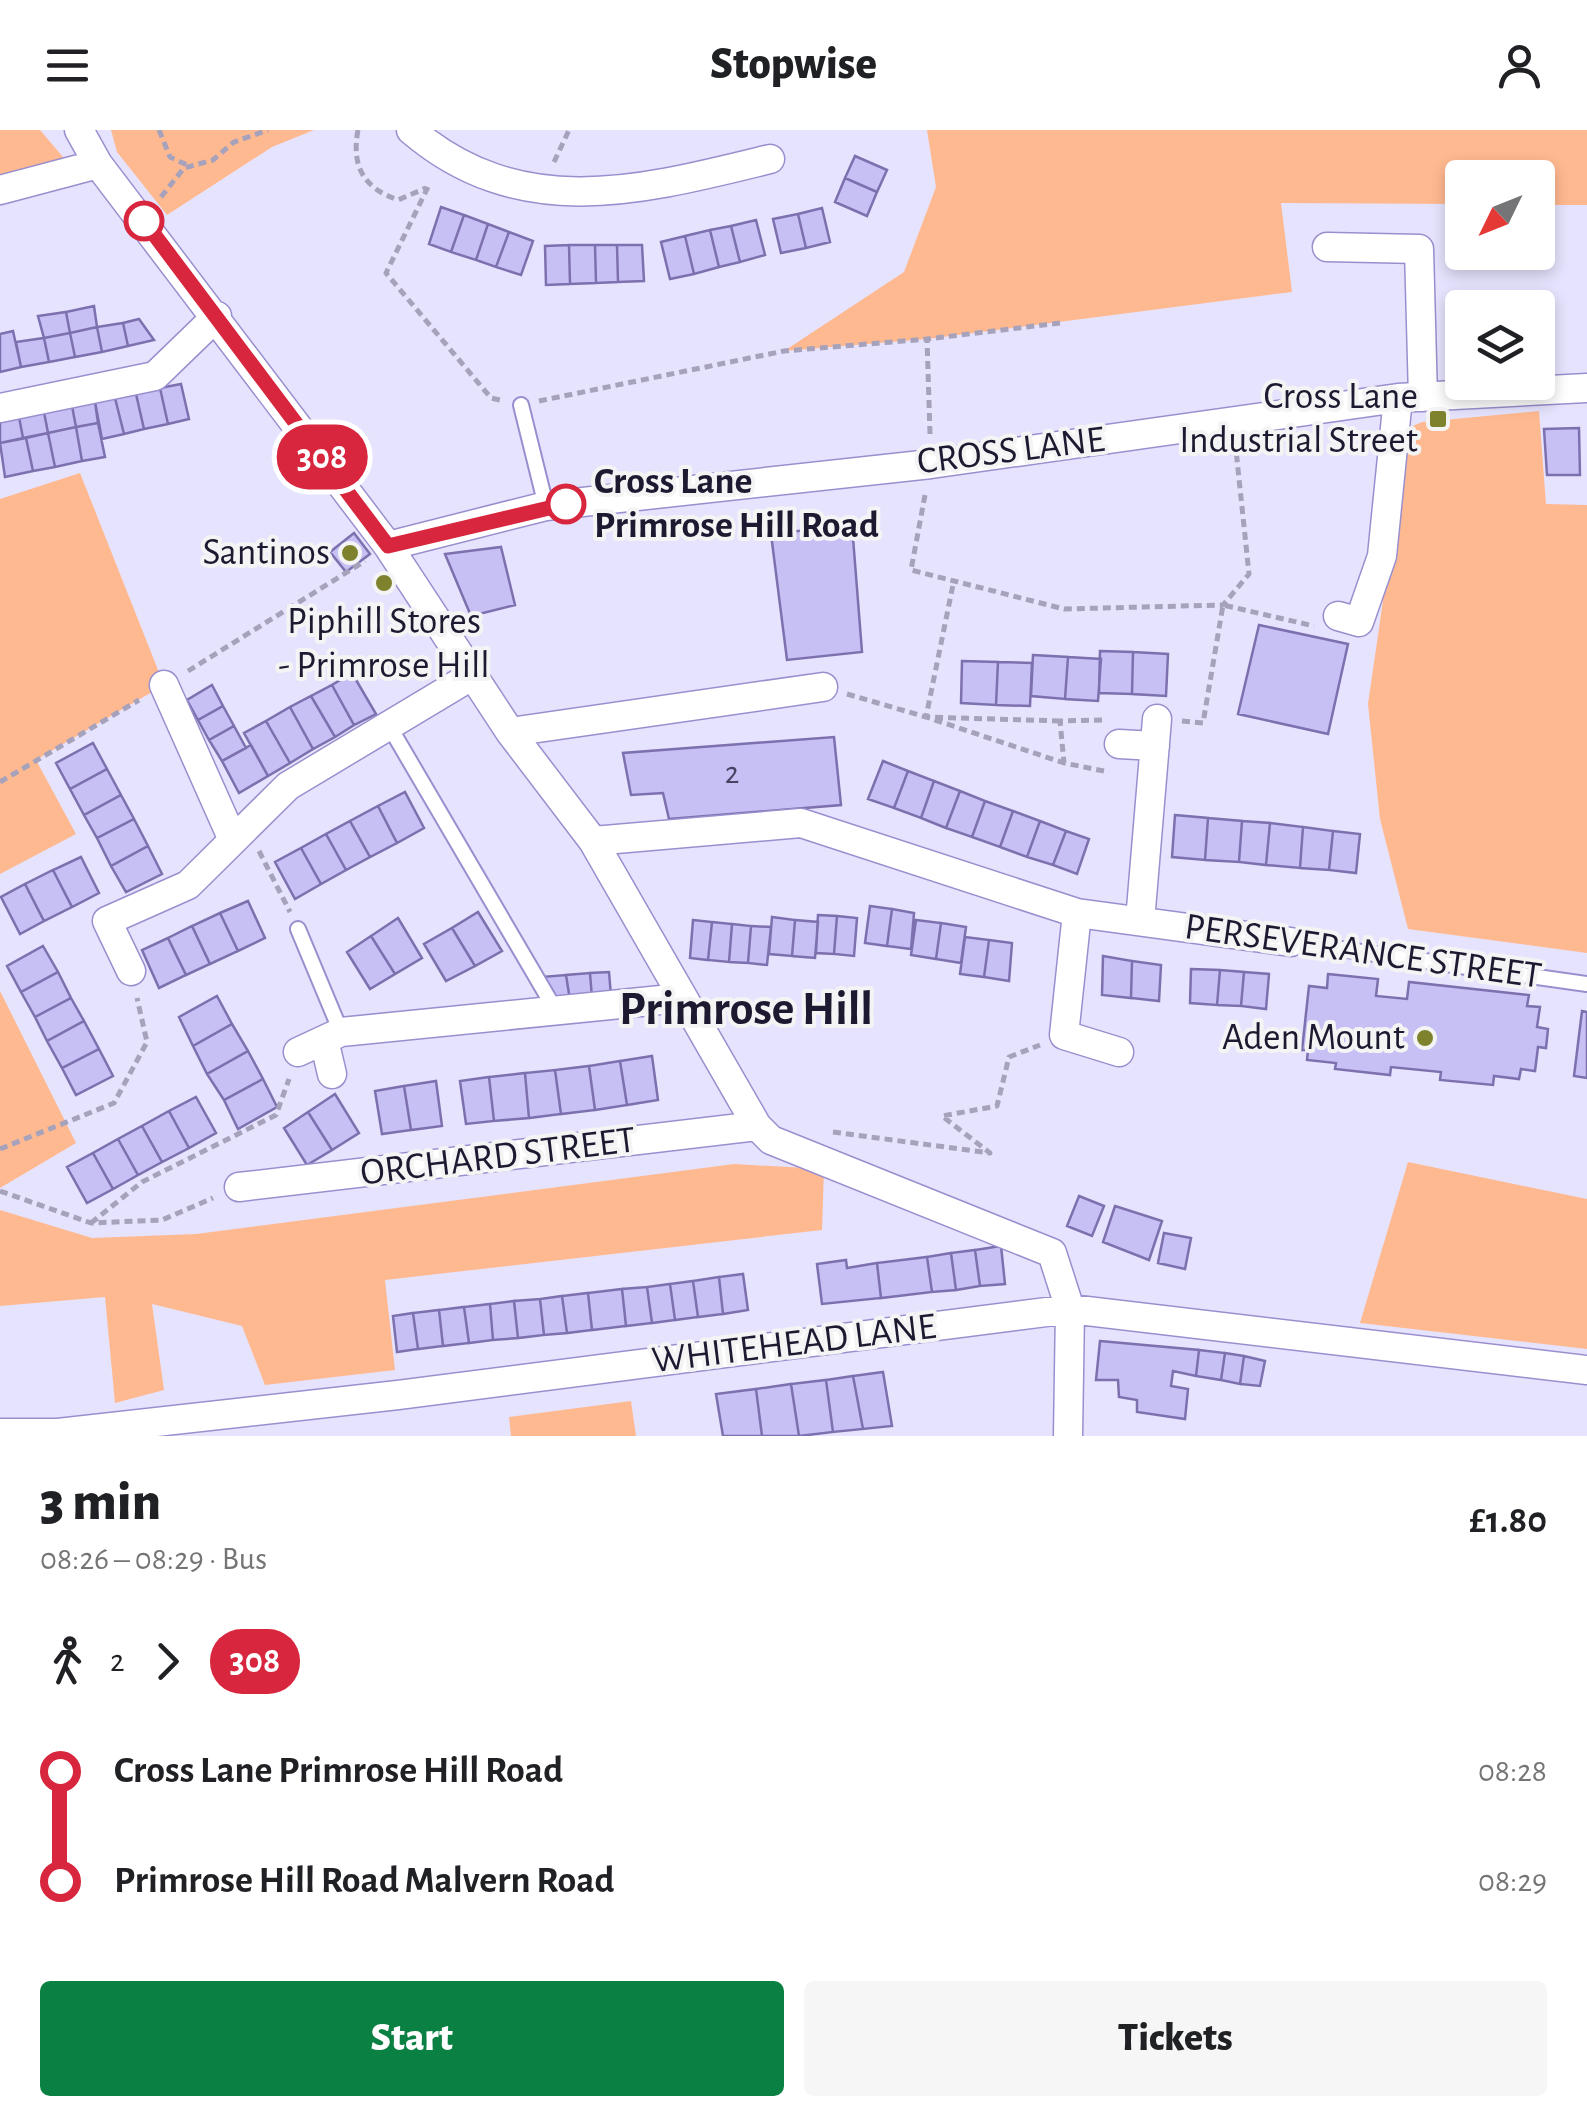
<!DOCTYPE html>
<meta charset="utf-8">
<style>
body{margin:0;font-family:"Alegreya Sans",sans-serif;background:#f6f6f6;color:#202124;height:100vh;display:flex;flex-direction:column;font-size:38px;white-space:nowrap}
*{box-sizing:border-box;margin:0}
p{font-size:32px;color:#757577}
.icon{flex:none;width:55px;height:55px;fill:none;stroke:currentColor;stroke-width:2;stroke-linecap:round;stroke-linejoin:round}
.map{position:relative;height:1306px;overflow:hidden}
.side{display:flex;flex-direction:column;background:#fff;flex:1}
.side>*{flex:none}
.badge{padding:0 20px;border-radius:32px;font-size:35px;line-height:65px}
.needle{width:65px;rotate:227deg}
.fabs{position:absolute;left:1445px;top:30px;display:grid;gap:20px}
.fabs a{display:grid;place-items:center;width:110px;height:110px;border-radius:10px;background:#fff;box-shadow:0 5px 15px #0003;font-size:50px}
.map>.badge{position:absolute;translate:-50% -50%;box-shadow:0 0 0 5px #fff}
.legs{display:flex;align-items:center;gap:15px;height:110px;padding:0 40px;font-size:32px}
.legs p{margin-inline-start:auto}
.headline{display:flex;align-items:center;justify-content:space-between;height:170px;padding:0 40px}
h1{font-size:55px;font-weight:800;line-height:75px}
.button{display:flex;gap:20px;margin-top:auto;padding:20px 40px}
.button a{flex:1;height:115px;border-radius:10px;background:#0b8043;color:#fff;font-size:40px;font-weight:800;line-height:115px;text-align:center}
.button a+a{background:#f6f6f6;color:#202124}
ul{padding:0 40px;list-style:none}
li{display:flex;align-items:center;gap:35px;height:110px;font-size:38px}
li i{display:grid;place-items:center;width:15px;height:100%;margin:0 12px;background:currentColor}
li i::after{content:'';width:25px;height:25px;margin:-12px;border:8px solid;border-radius:50%;background:#fff}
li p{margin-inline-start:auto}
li:first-child i{background:linear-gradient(#0000 50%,currentColor 0)}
li:last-child i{background:linear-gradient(currentColor 50%,#0000 0)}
header{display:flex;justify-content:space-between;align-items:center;height:130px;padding:0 40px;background:#fff;font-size:45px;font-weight:800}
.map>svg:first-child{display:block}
.green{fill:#ffb990}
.building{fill:#c7c0f5;stroke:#7c71ae;stroke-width:2.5}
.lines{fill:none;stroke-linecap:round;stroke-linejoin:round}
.service-casing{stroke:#9a8fce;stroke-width:18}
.minor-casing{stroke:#9a8fce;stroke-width:31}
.path{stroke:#a6a2bc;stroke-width:5;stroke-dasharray:8 5;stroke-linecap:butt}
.service{stroke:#fff;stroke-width:14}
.minor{stroke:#fff;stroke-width:28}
.line-1-casing{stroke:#fff;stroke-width:22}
.line-1{stroke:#d7263d;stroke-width:15}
.stop-1-dot{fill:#fff;stroke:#d7263d;stroke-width:5}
.poi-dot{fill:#7f822c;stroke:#f4f4f4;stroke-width:4}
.labels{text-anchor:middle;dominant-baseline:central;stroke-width:8;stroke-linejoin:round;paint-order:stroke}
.number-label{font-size:32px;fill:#484362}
.poi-label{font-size:38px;fill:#1d1931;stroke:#f4f4f4;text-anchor:end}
.street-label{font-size:38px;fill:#1d1931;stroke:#f4f4f4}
.stop-label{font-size:38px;font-weight:bold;fill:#1d1931;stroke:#f4f4f4;text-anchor:start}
.district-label{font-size:48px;font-weight:bold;fill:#1d1931;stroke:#f4f4f4}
</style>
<header><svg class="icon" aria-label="menu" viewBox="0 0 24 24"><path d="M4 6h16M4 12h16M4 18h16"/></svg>Stopwise<svg class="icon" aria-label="person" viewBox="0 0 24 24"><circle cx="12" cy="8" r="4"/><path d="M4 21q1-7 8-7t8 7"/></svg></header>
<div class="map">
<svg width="1587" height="1306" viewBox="0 0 1587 1306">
<rect width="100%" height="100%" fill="#e6e3fe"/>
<!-- green -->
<path class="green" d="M0,0H40L69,34L0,53Z
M111,0H314L272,17L167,85L117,22Z
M927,0H1587V75H1538V48H1462V74L1281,73L1292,162L927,209L784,221L904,142L936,57Z
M1539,281L1546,374L1587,375V823L1408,799L1380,689L1368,574L1408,298L1422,292Z
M80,343L164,555L36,630L76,704L0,744V369Z
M0,861L76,1013L0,1058Z
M1408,1032L1587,1069V1219L1360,1193Z
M734,1034L824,1039L822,1100L385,1150L395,1240L265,1255L242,1196L152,1174L164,1260L115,1273L105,1167L0,1176V1080L92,1108L196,1104Z
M631,1271L636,1306H511L509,1287Z"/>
<!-- building -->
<path class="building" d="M855,26L887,40L877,62L845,48Z
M845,48L877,62L867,86L835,72Z
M441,77L464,85L451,122L429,114Z
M822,78L830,112L806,118L798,84Z
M798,84L806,118L781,123L773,89Z
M464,85L488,94L476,130L451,122Z
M756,90L765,125L740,132L731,96Z
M488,94L509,102L496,137L476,130Z
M731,96L740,132L719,137L710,100Z
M710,100L719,137L694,144L685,106Z
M509,102L533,111L521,145L496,137Z
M685,106L694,144L670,149L661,112Z
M569,115H595L596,153L570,154Z
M569,115L570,154L546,155L545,116Z
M595,115H617L618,152L596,153Z
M617,115H642L644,151L618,152Z
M94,176L97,197L70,203L66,182Z
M66,182L70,203L44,208L38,186Z
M139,189L154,210L128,216L123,193Z
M123,193L128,216L102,222L97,197Z
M97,197L102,222L75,227L70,203Z
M13,201L21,237L0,242V204Z
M70,203L75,227L49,232L44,208Z
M44,208L49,232L21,237L16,212Z
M181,254L189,289L168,294L160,258Z
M160,258L168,294L144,299L136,264Z
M136,264L144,299L124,304L115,268Z
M115,268L124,304L102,309L95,272Z
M95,272L98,293L76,297L72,276Z
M72,276L76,297L48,303L44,282Z
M44,282L48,303L23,308L19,287Z
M19,287L23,308L0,313V291Z
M98,293L105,327L82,331L76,297Z
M76,297L82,331L55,337L48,303Z
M1579,298L1580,345H1547L1544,299Z
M48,303L55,337L33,341L26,308Z
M26,308L33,341L5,347L0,313Z
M852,395L862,522L787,530L771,404Z
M354,403L370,424L346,442L330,422Z
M501,417L515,475L471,486L445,424Z
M1259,495L1348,514L1328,604L1238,584Z
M1100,521L1133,522L1132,564L1099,563Z
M1133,522L1168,524L1166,566L1132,564Z
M1033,525L1068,527L1065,569L1031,566Z
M1068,527L1101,529L1098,571L1065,569Z
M962,531L998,532L996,575L961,573Z
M998,532L1032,533L1030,576L996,575Z
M352,543L376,584L354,595L332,555Z
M212,555L223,576L198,590L187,570Z
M332,555L354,595L335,607L311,566Z
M311,566L335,607L313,619L290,577Z
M223,576L234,596L209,610L198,590Z
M290,577L313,619L290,633L266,591Z
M266,591L290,633L268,646L244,603Z
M234,596L246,618L222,631L209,610Z
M834,607L841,675L669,689L663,663L631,665L623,623Z
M93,613L107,639L70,659L56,633Z
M251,615L268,646L239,663L222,631Z
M883,631L908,641L894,678L868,669Z
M107,639L121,665L84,685L70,659Z
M908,641L934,651L921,688L894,678Z
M934,651L960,661L946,698L921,688Z
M960,661L985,671L972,707L946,698Z
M405,662L424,698L397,713L378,676Z
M121,665L134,689L97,708L84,685Z
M985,671L1013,681L1000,717L972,707Z
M378,676L397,713L370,727L350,691Z
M1013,681L1040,691L1027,727L1000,717Z
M1175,685L1208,688L1205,730L1172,727Z
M1208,688L1242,691L1239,732L1205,730Z
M134,689L148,716L111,736L97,708Z
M350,691L370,727L346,740L326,704Z
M1040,691L1066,701L1053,735L1027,727Z
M1242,691L1270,693L1266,735L1239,732Z
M1270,693L1303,697L1300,738L1266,735Z
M1303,697L1333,701L1329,740L1300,738Z
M1066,701L1089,709L1077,744L1053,735Z
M1333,701L1360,704L1356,743L1329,740Z
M326,704L346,740L321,754L301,718Z
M148,716L162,744L126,762L111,736Z
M301,718L321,754L295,769L275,732Z
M81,727L99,763L72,777L53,740Z
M53,740L72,777L44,791L25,754Z
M25,754L44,791L20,804L1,767Z
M248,771L265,808L238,821L220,783Z
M870,776L892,779L887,816L865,813Z
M892,779L914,783L911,819L887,816Z
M478,782L502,821L475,836L452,798Z
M220,783L238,821L210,834L192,796Z
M818,785L837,786L834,824L816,823Z
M837,786L857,788L854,826L834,824Z
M772,787L795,790L792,826L769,824Z
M398,788L422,828L395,844L371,806Z
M693,790L712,792L708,830L690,828Z
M795,790L818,792L815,828L792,826Z
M916,790L941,793L936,829L911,825Z
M712,792L732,794L729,832L708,830Z
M941,793L966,797L961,833L936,829Z
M732,794L751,796L748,833L729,832Z
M192,796L210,834L186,845L168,808Z
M751,796L771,797L767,835L748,833Z
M452,798L475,836L446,851L424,814Z
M371,806L395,844L370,859L347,822Z
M965,807L989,810L984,847L960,844Z
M168,808L186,845L159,858L142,820Z
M989,810L1012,813L1009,851L984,847Z
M43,816L58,842L21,862L7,836Z
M1103,826L1132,831L1131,868L1102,865Z
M1132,831L1161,835L1159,871L1131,868Z
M1191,839L1220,840L1217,875L1190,873Z
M1220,840L1244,842L1241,876L1217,875Z
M58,842L71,868L35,887L21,862Z
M609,842L611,866L592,868L590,843Z
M1244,842L1269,844L1266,879L1241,876Z
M590,843L592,868L570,870L566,845Z
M1328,844L1378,849L1376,866L1407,869L1409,852L1529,865L1527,876L1540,877L1537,897L1548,899L1546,918L1538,917L1535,941L1521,939L1519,949L1494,946L1493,955L1440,950L1441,942L1391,937L1390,945L1335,939L1336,933L1307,930L1308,920H1302L1309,856L1327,858Z
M566,845L570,870H553L541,847Z
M217,866L232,894L193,916L179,887Z
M71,868L84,891L47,911L35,887Z
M1582,881L1587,882V948L1574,946Z
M84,891L99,919L62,938L47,911Z
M232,894L248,921L207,944L193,916Z
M99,919L113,946L76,965L62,938Z
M248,921L263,949L224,970L207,944Z
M652,926L658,970L627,975L620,931Z
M620,931L627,975L595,980L589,936Z
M589,936L595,980L561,984L555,940Z
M555,940L561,984L529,988L525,943Z
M525,943L529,988L494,991L489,947Z
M489,947L494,991L466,994L460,951Z
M263,949L277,977L238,999L224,970Z
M436,951L442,996L411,1000L404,956Z
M404,956L411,1000L382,1004L375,961Z
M335,964L359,1003L332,1020L308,982Z
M196,967L216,1003L189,1018L169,981Z
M169,981L189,1018L162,1032L142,996Z
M308,982L332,1020L307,1035L284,998Z
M142,996L162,1032L138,1045L118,1009Z
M118,1009L138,1045L113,1059L93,1023Z
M93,1023L113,1059L87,1073L67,1037Z
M1079,1066L1104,1076L1092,1106L1067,1096Z
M1115,1076L1162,1091L1149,1130L1103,1112Z
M1164,1103L1191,1108L1185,1139L1158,1133Z
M1001,1116L1005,1154L980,1156L975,1120Z
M975,1120L980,1156L956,1160L951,1123Z
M951,1123L956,1160L932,1162L927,1127Z
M927,1127L932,1162L881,1168L877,1133Z
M846,1130L847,1138L877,1133L881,1168L822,1174L817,1134Z
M743,1144L748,1180L723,1184L719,1147Z
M719,1147L723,1184L698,1187L693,1151Z
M693,1151L698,1187L675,1190L670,1154Z
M670,1154L675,1190L652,1193L647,1157Z
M647,1157L652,1193L626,1196L622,1159Z
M622,1159L626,1196L592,1200L588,1163Z
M588,1163L592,1200L567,1203L562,1166Z
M562,1166L567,1203L544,1205L540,1169Z
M540,1169L544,1205L518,1208L514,1171Z
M514,1171L518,1208L493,1210L490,1174Z
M490,1174L493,1210L469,1213L464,1177Z
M464,1177L469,1213L443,1216L439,1180Z
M439,1180L443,1216L418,1219L413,1183Z
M413,1183L418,1219L397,1222L393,1186Z
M1100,1211L1199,1220L1196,1246L1173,1241L1171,1256L1188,1259L1185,1289L1137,1282V1270L1119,1267L1118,1250H1096Z
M1199,1220L1225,1223L1221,1250L1196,1246Z
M1225,1223L1244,1226L1240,1254L1221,1250Z
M1244,1226L1265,1231L1260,1256L1240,1254Z
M883,1242L892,1296L863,1299L853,1246Z
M853,1246L863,1299L833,1302L826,1250Z
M826,1250L833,1302L799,1306L791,1254Z
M791,1254L799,1306H762L756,1259Z
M756,1259L762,1306H723L716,1264Z"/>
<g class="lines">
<!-- service casing -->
<g class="service-casing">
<path id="service" d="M521,275L546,376
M388,594L556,881
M298,799L341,902
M1291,812L1587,854"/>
</g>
<!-- minor casing -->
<g class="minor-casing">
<path id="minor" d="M79,0L98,34L388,416L510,602L593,711L757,996L771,1010L1052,1123L1070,1179L1068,1306
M411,0C521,94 643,60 770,29
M0,60L98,34
M1327,117L1419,119L1423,267
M0,278L155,246L217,186
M388,416L546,376L931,334L1398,268L1587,258
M1338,486L1359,492L1382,426L1398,268
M164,555L233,710
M510,602L823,557
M1119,614L1155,616
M593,711L801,693L1077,783L1291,812
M1077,783L1064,905L1119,922
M1140,791L1157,589
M131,841L107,791L188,755L288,656L473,545
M324,910L332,944
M298,922L341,902L681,868
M239,1057L757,996
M0,1303H58L398,1265L1070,1179L1587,1240"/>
</g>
<!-- path -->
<path class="path" d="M159,0L170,27L187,35
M358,0C351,37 364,58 398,70L426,58
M554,32L569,0
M428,57L386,143L491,268L504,271
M161,67L184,38L213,30L234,12L268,0
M539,271L784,221L927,209
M930,304L927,209L1060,193
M925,365L911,440L1064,479L1223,475L1249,444L1236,320
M188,541L365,431
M847,564L926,587L954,450
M1102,590L1060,591L1064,633L1109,642
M1060,591L926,587L1064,633
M1182,591L1203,593L1223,475L1314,496
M0,652L139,570
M259,721L290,782
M833,1002L990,1023L942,986L997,976L1009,927L1040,915
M0,1019L114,973L147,912L137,868
M0,1061L91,1093L162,1090L213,1068
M91,1093L142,1052L276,985L289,949"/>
<!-- service -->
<use href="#service" class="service"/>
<!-- minor -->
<use href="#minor" class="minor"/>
</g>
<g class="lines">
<!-- line-1 casing -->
<g class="line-1-casing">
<path id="line-1" d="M144,91L388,416L566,374"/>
</g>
<!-- line-1 -->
<use href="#line-1" class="line-1"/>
</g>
<!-- markers -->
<g class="stop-1-dot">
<circle cx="144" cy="91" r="18"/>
<circle cx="566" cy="374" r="18"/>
</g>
<g class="poi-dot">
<rect x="1428" y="279" width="20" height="20" rx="5"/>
<circle cx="350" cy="423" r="10"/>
<circle cx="384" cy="453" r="10"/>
<circle cx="1425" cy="908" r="10"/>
</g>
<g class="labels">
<!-- number labels -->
<g class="number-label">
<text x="732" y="643">2</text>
</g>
<!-- poi labels -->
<g class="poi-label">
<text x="1418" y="267">Cross Lane<tspan x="1418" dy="44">Industrial Street</tspan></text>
<text x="330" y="423">Santinos</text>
<text x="384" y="492" text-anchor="middle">Piphill Stores<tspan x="384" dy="44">- Primrose Hill</tspan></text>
<text x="1405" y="908">Aden Mount</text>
</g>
<!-- street labels -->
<g class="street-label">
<text transform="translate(1011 321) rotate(-7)">CROSS LANE</text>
<text transform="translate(1363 822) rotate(8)">PERSEVERANCE STREET</text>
<text transform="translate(498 1027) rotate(-7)">ORCHARD STREET</text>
<text transform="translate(794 1214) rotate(-7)">WHITEHEAD LANE</text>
</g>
<!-- stop labels -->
<g class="stop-label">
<text x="594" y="352">Cross Lane<tspan x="594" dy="44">Primrose Hill Road</tspan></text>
</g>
<!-- district labels -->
<g class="district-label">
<text x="746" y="880">Primrose Hill</text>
</g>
</g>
</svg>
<div class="fabs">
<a><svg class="needle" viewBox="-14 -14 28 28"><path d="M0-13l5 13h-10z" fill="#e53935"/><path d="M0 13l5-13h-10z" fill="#757577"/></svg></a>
<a><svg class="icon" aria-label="layers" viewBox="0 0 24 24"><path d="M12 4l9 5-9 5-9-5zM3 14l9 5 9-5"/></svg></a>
</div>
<b class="badge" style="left:322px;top:327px;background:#d7263d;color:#fff">308</b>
</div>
<section class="side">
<div class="headline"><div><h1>3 min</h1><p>08:26 – 08:29 · Bus</p></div><b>£1.80</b></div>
<div class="legs"><svg class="icon" aria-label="walk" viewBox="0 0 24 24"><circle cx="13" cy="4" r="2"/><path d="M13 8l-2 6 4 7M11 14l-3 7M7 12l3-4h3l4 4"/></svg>2<svg class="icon" aria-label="forward" viewBox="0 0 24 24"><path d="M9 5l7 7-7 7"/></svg><b class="badge" style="background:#d7263d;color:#fff">308</b></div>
<ul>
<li><i style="color:#d7263d"></i><b>Cross Lane Primrose Hill Road</b><p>08:28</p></li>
<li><i style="color:#d7263d"></i><b>Primrose Hill Road Malvern Road</b><p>08:29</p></li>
</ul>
<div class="button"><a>Start</a><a>Tickets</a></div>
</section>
